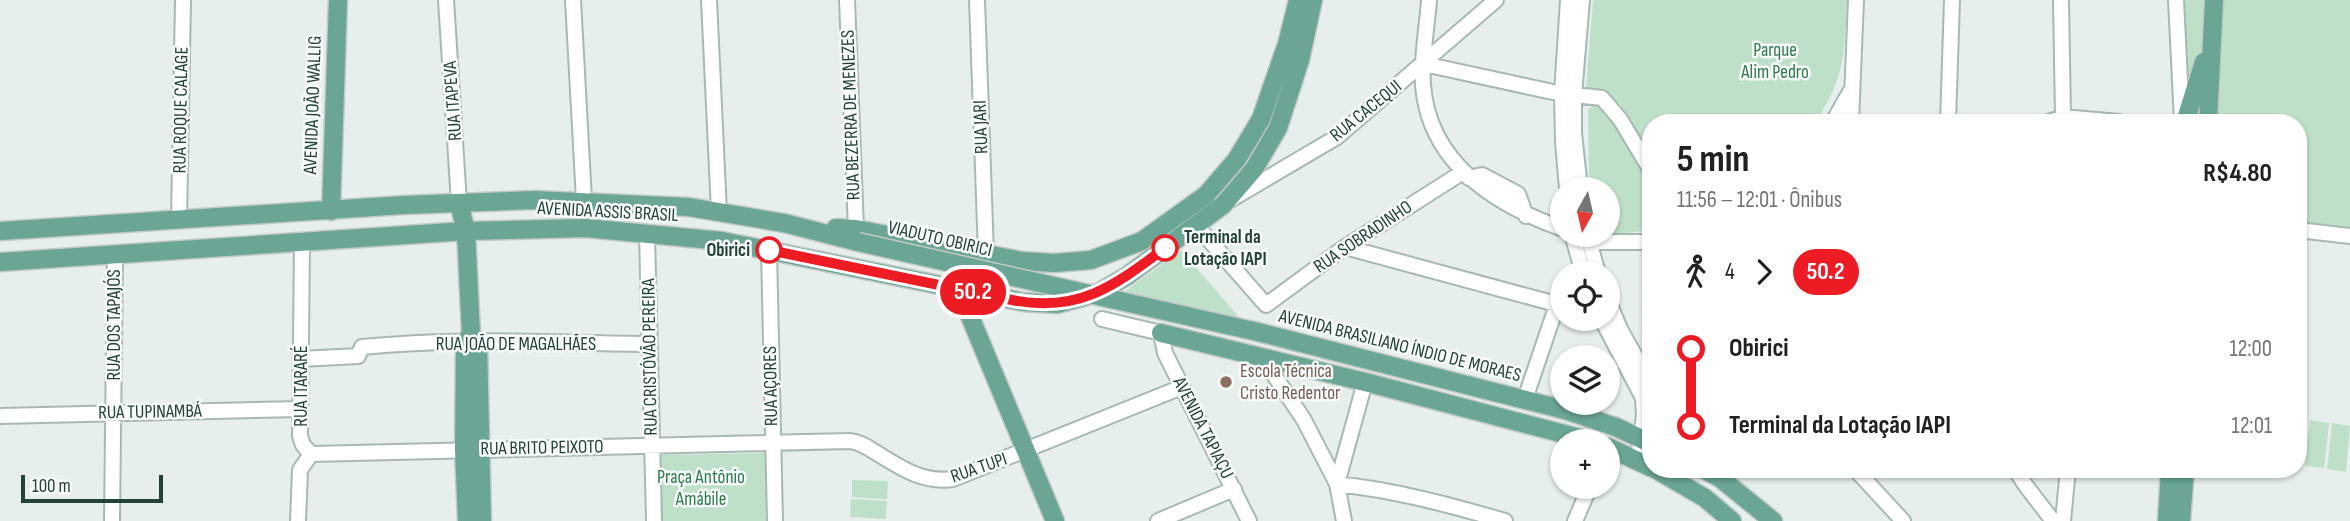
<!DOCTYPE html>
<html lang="pt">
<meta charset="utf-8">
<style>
body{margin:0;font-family:"Sofia Sans Condensed",sans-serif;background:#f6f6f6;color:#202124;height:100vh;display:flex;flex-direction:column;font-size:26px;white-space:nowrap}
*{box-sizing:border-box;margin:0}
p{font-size:23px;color:#757577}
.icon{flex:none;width:38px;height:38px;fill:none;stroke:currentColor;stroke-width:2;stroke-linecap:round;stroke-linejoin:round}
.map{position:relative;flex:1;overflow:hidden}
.sheet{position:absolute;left:1642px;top:114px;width:665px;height:364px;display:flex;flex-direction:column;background:#fff;border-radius:28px;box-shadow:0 2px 5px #0004}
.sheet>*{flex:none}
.badge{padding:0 14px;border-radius:23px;font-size:24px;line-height:46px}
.needle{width:46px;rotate:188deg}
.controls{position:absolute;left:1550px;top:177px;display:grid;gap:14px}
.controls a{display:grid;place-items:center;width:70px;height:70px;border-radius:50%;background:#fff;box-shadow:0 2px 5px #0004;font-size:35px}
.scale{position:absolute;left:21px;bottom:18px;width:142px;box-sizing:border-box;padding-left:7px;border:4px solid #24423a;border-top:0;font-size:19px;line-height:24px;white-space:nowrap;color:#24423a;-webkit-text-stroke:5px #f7fbf9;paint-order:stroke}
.map>.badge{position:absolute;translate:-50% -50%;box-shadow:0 0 0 4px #fff}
.legs{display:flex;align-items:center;gap:10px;height:77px;padding:0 35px;font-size:23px}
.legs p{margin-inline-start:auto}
.summary{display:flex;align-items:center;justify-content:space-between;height:119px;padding:0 35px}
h1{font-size:38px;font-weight:700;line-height:52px}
ul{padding:0 35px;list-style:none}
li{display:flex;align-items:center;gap:24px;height:77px;font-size:26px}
li i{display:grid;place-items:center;width:10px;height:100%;margin:0 9px;background:currentColor}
li i::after{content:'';width:18px;height:18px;margin:-9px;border:5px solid;border-radius:50%;background:#fff}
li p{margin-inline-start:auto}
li:first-child i{background:linear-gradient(#0000 50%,currentColor 0)}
li:last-child i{background:linear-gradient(currentColor 50%,#0000 0)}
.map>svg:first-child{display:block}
.green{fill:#bfe0c8}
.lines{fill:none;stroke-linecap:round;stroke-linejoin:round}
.minor-casing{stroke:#a8b8b2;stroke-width:18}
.major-casing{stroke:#c2cac8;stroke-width:21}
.minor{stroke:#fff;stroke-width:14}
.major{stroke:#6aa596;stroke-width:18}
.major-bridge-casing{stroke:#c2cac8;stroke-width:21;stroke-linecap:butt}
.major-bridge{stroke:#6aa596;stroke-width:18}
.line-1-casing{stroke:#fff;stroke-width:16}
.line-1{stroke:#ed1c24;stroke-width:10}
.stop-1-dot{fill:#fff;stroke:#ed1c24;stroke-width:3.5}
.education-dot{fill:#8d6e63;stroke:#f7fbf9;stroke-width:2.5}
.labels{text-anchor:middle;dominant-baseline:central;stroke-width:5;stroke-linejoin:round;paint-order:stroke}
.park-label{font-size:19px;fill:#2d7a4b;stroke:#f7fbf9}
.street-label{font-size:19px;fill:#24423a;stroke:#f7fbf9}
.stop-label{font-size:19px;font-weight:bold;fill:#24423a;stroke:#f7fbf9;text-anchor:start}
.education-label{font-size:19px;fill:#785e54;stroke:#f7fbf9;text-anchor:start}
</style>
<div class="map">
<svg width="2350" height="521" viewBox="0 0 2350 521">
<rect width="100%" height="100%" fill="#e6efeb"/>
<!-- green -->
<path class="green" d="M1593,0H1847C1844,52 1846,78 1815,122H1650V159L1620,104L1586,88Z
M2183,0H2205L2202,64L2187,90Z
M2222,0H2350V230L2298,225V122H2214Z
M1595,103L1612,115L1650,182V230L1600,236V235L1608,234V189H1591L1589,179L1588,110Z
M1181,250L1238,316L1231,319L1123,293Z
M2310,420L2329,423L2324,468L2305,466Z
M2332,423L2350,426L2346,472L2327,469Z
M768,453L769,521H660L658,455Z
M852,480L888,481L887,499L852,497Z
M851,499L887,501L886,519L850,517Z"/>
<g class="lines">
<!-- minor casing -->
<g class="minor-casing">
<path id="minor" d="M446,0L459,203
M573,0L584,200
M709,0L719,212
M847,0L856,229
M977,0L986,254
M1429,0C1427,28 1421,58 1423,85C1429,164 1496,205 1563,229
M2061,0L2063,117
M2176,0L2182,121
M1424,64L1562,94
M1574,95L1602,98L1620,119L1650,169
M1833,122L1850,92
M1851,122L1856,0
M1948,122L1952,0
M2049,122L2063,117L2119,122
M1469,178L1482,175L1518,194L1526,216
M1567,189L1563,142L1562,94L1568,0
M1580,189L1574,133V95L1582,0
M1230,200L1337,137L1496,0
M179,220L183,0
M1196,225L1266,305L1345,247L1463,172
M2298,230L2350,236
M647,234L654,521
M1572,234L1583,273
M1587,234L1598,273
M1588,242H1641
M302,243L300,436L303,445L311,454
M1345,247L1556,304
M769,250L775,521
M1608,300L1620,329L1650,383
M1601,318L1643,398L1644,415L1638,460
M1102,319L1161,333L1165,353L1249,521
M1262,357L1304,420L1337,484L1344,521
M300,359L358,356L362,347C457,337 554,343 650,344
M1525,399L1563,287
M0,416L300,409
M311,454L850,441C860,442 867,447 875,452C901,468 922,483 953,479L1182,387
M1855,469L1903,521
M2015,469L2026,486L2053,521
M1714,470L1720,478L1734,469
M1337,484C1394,490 1450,505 1505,521
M1337,484L1365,382
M112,521L115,254
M298,521L300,470L311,454
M1158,521L1234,489
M1575,521L1590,486
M2063,521L2068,469"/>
</g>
<!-- major casing -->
<g class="major-casing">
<path id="major" d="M2185,122L2204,62
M2208,122L2214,0
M459,203L466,231L471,334L465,343L464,450L467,521
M331,211L338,0
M836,228L856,229L1022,261L1054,263L1091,260L1142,241L1206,195L1237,159L1261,119L1287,44L1298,0
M0,231L404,205L534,200L689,207L784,223L858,242
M974,256C961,263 957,275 959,290L1055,521
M0,262L466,231L585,228L722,241L1023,302L1057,304L1098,293L1127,276L1223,205L1254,169L1278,128L1300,60L1313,0
M1258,332L1565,410L1616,427L1650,443
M1161,333L1365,382L1591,441
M471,334L478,342L482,521
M1608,447L1650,467
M1655,469L1705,498L1732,521
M1703,469L1720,478L1773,521
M2167,521L2170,469
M2181,521L2185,469"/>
</g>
<!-- minor -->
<use href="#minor" class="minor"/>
<!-- major -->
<use href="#major" class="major"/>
<!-- major-bridge casing -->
<g class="major-bridge-casing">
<path id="major-bridge" d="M858,242L1258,332"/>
</g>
<!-- major-bridge -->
<use href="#major-bridge" class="major-bridge"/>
</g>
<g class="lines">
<!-- line-1 casing -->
<g class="line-1-casing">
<path id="line-1" d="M769,250L1012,300C1079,313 1114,286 1165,248"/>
</g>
<!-- line-1 -->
<use href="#line-1" class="line-1"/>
</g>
<!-- markers -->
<g class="stop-1-dot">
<circle cx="1165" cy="248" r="12"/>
<circle cx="769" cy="250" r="12"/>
</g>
<circle class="education-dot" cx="1226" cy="382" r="7"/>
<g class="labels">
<!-- park labels -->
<g class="park-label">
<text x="1775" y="50">Parque<tspan x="1775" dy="22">Alim Pedro</tspan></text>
<text x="701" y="477">Praça Antônio<tspan x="701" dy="22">Amábile</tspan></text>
</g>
<!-- street labels -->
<g class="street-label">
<text transform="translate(453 101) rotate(-94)">RUA ITAPEVA</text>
<text transform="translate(313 105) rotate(-88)">AVENIDA JOÃO WALLIG</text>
<text transform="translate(181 110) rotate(-89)">RUA ROQUE CALAGE</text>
<text transform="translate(1366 111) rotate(-39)">RUA CACEQUI</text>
<text transform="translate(851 115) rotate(-92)">RUA BEZERRA DE MENEZES</text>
<text transform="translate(981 127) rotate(-92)">RUA JARI</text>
<text transform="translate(608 212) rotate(3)">AVENIDA ASSIS BRASIL</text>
<text transform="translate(1363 237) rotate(-34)">RUA SOBRADINHO</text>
<text transform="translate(940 239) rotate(13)">VIADUTO OBIRICI</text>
<text transform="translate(114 325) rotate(-90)">RUA DOS TAPAJÓS</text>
<text x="516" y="344">RUA JOÃO DE MAGALHÃES</text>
<text transform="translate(1400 346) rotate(14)">AVENIDA BRASILIANO ÍNDIO DE MORAES</text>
<text transform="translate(650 357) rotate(-91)">RUA CRISTÓVÃO PEREIRA</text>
<text transform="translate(301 386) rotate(-90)">RUA ITARARÉ</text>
<text transform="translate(771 386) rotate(-91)">RUA AÇORES</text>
<text transform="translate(150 412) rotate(-1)">RUA TUPINAMBÁ</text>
<text transform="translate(1203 428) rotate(63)">AVENIDA TAPIAÇU</text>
<text transform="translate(542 448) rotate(-1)">RUA BRITO PEIXOTO</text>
<text transform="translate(979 468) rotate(-19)">RUA TUPI</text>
</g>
<!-- stop labels -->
<g class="stop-label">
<text x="1184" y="237">Terminal da<tspan x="1184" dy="22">Lotação IAPI</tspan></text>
<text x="750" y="250" text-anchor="end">Obirici</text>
</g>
<!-- education labels -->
<g class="education-label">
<text x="1240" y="371">Escola Técnica<tspan x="1240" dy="22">Cristo Redentor</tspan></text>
</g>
</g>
</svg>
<div class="controls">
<a><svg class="needle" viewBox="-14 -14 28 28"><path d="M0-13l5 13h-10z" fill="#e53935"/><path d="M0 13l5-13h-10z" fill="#757577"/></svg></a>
<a><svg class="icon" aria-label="locate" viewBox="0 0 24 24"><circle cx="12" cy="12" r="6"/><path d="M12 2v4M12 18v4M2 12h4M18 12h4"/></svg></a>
<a><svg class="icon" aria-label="layers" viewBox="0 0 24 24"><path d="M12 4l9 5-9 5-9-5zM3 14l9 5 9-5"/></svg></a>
<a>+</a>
</div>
<div class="scale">100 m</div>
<b class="badge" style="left:973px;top:292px;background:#ed1c24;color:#fff">50.2</b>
<section class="sheet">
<div class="summary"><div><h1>5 min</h1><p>11:56 – 12:01 · Ônibus</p></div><b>R$4.80</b></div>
<div class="legs"><svg class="icon" aria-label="walk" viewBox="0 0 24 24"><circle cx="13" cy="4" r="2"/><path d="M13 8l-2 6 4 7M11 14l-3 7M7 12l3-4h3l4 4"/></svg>4<svg class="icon" aria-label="forward" viewBox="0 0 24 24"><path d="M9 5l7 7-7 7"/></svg><b class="badge" style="background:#ed1c24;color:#fff">50.2</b></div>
<ul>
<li><i style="color:#ed1c24"></i><b>Obirici</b><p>12:00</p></li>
<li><i style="color:#ed1c24"></i><b>Terminal da Lotação IAPI</b><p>12:01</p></li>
</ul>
</section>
</div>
